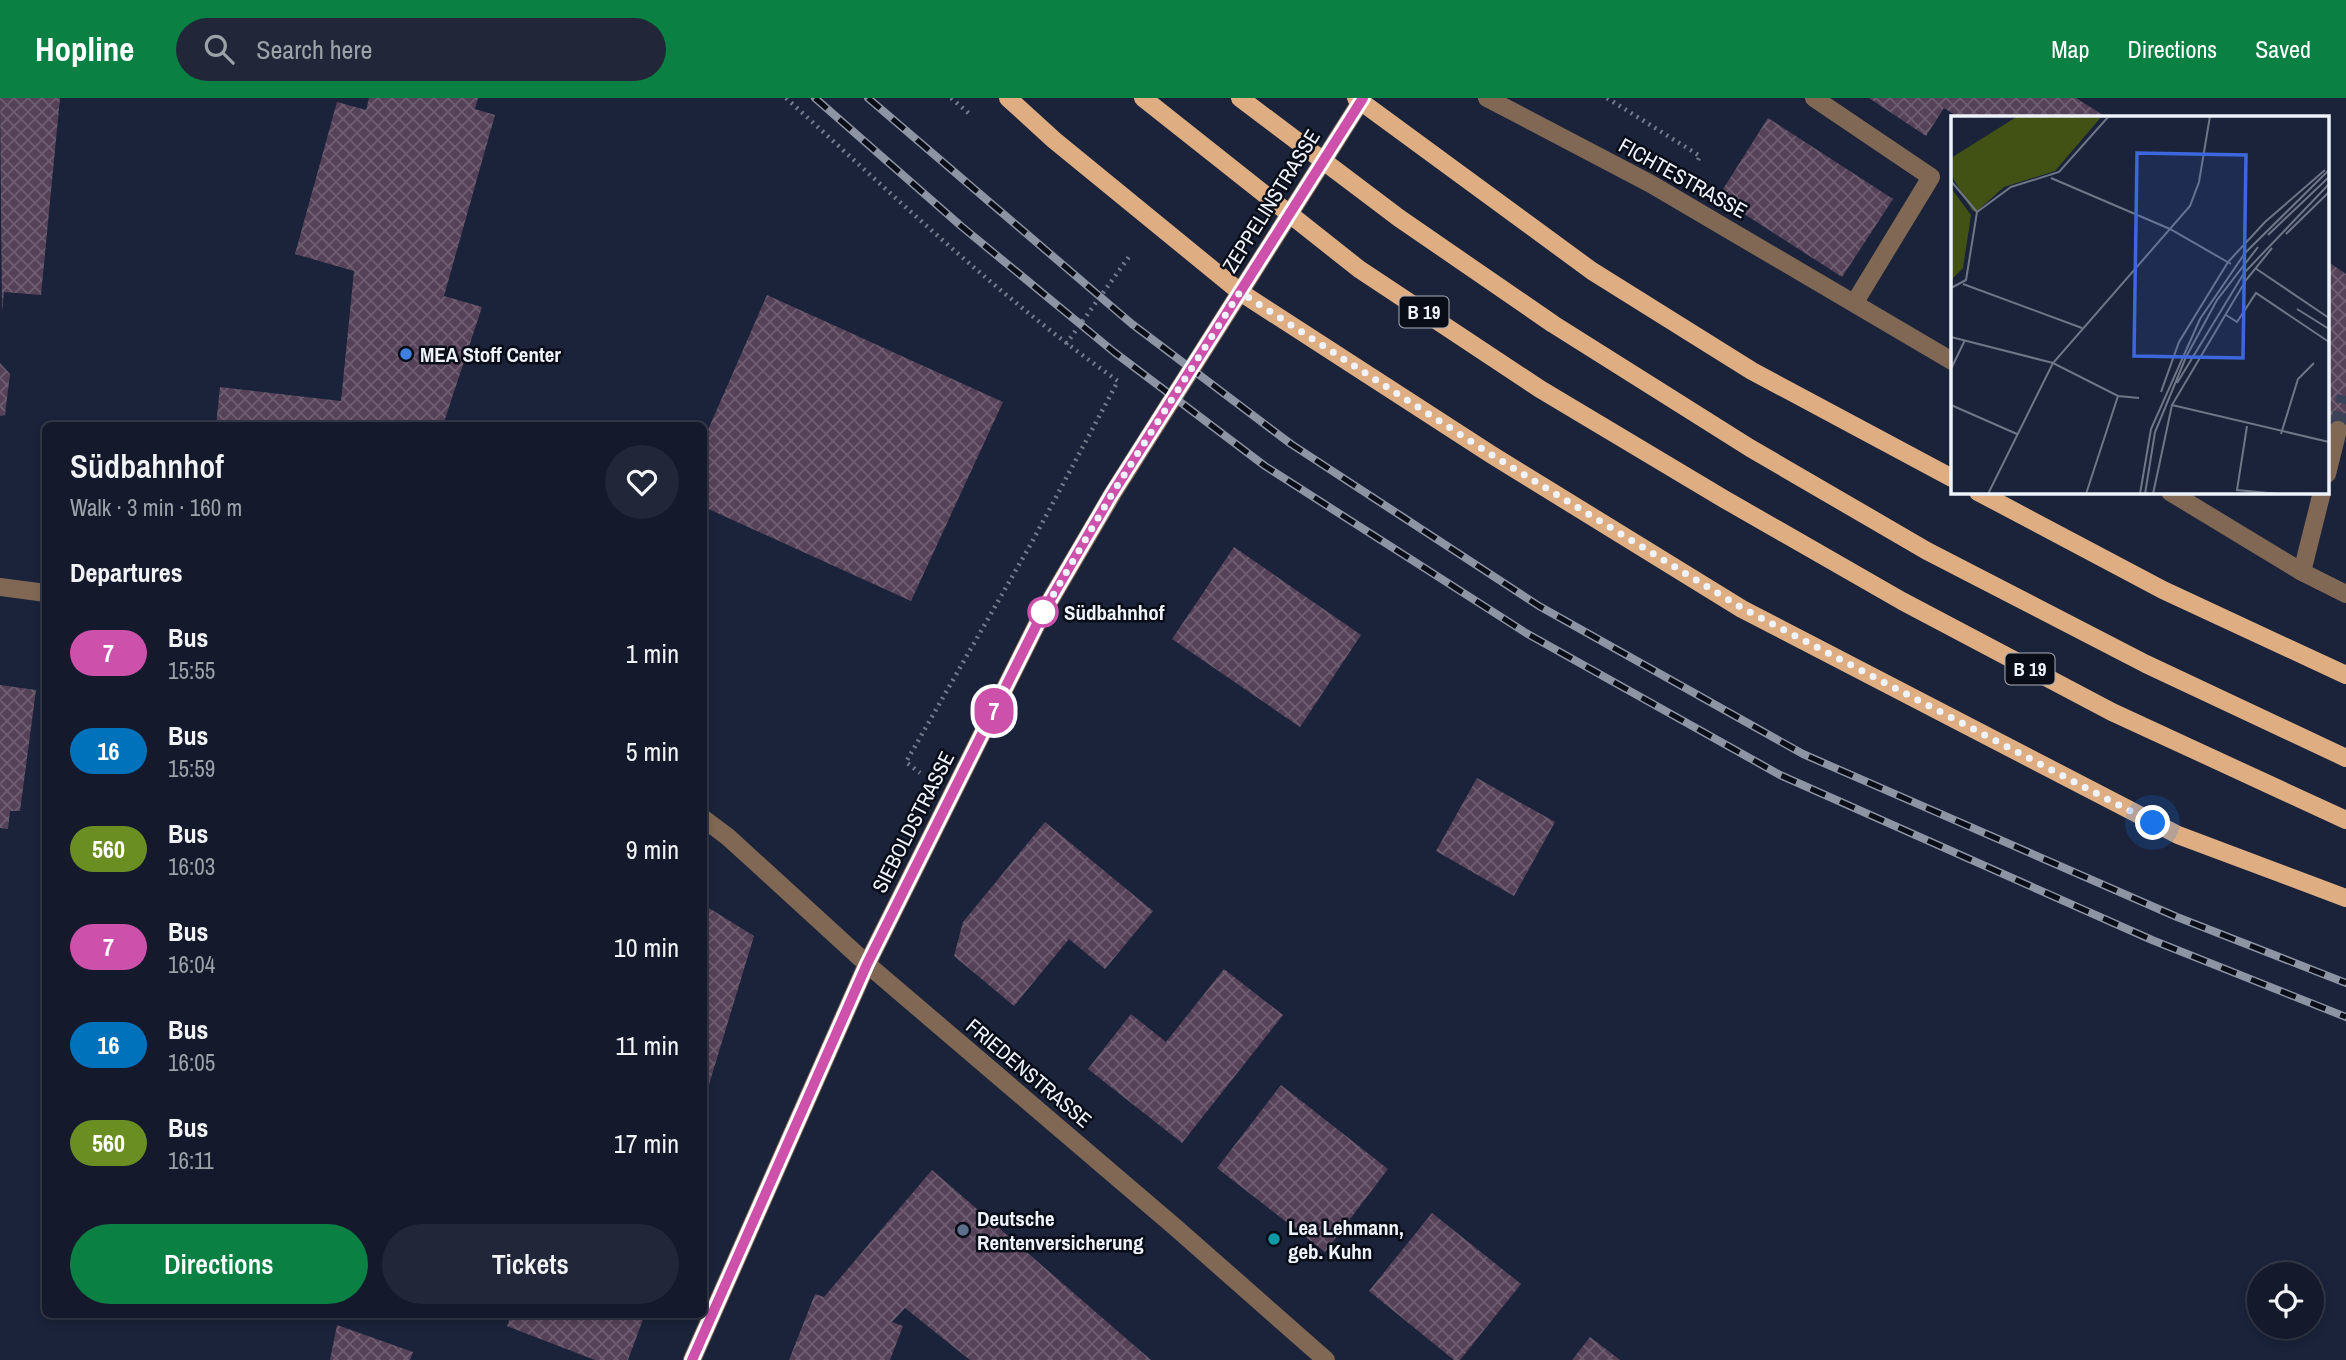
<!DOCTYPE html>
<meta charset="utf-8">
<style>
body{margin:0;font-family:"Archivo Narrow",sans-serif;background:#212738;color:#f1f3f6;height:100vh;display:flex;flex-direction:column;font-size:26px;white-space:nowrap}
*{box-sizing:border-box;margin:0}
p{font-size:23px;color:#9da1a9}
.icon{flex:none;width:38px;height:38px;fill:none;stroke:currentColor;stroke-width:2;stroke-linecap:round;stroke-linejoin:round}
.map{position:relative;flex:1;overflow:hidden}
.drawer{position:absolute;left:42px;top:324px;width:665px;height:896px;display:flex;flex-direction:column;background:#141a2c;border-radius:10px;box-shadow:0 4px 10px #0003,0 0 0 2px #333848}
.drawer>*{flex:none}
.badge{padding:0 14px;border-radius:23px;font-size:24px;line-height:46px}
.controls{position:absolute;left:2247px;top:1164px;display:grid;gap:14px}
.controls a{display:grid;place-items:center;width:77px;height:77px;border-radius:50%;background:#141a2c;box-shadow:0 4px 10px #0003,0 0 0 2px #333848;font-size:35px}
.you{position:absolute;width:35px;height:35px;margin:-18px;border:5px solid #fff;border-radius:50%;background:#1a73e8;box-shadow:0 0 0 10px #1a73e833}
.map>.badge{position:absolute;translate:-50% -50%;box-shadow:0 0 0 4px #fff}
h2{padding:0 28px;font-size:26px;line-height:63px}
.round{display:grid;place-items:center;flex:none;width:74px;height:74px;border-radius:37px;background:#212738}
.headline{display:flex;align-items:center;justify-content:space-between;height:119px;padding:0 28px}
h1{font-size:33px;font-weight:600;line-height:52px}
.primary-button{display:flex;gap:14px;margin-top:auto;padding:14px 28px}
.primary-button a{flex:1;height:80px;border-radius:42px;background:#0b8043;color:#fff;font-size:28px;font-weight:600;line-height:80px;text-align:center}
.primary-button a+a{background:#212738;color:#f1f3f6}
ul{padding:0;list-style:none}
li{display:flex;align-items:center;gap:21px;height:98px;padding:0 28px}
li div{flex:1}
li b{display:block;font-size:26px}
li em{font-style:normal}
li .badge{min-width:77px;font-weight:700;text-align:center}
header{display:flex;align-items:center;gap:42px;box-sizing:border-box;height:98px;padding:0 35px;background:#0b8043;color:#fff}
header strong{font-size:33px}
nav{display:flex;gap:38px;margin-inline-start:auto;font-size:24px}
.search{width:490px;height:63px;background:#212738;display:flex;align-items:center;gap:18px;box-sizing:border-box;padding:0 24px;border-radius:38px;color:#9da1a9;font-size:26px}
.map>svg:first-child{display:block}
.building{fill:url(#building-cross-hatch)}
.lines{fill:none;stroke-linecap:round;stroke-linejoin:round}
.minor-tunnel{stroke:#3a4257;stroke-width:18;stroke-dasharray:18 9;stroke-linecap:butt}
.path{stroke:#747b8c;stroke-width:4.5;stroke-dasharray:2 5;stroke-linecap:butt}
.minor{stroke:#816854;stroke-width:18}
.major{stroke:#dead82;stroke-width:18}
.rail-casing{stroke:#8d94a3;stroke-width:8}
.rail{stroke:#090d17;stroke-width:5;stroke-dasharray:16;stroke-linecap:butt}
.line-casing{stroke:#fff;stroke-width:16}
.line{stroke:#cd50aa;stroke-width:10}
.walk{stroke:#eef3fc;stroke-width:7;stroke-dasharray:0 12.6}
.shop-dot{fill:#3f7fe0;stroke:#090d17;stroke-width:2.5}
.stop-dot{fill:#fff;stroke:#cd50aa;stroke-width:3.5}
.service-dot{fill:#5c6f8a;stroke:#090d17;stroke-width:2.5}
.culture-dot{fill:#0f9aa8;stroke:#090d17;stroke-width:2.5}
.labels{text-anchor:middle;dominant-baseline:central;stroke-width:5;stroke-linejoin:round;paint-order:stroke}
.shield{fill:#090d17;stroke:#a9aeb7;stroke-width:2}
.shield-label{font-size:19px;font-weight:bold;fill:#eef3fc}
.street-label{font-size:21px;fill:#eef3fc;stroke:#090d17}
.poi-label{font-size:21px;font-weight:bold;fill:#eef3fc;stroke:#090d17;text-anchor:start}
.stop-label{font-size:21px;font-weight:bold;fill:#eef3fc;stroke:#090d17;text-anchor:start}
.inset-road{fill:none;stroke:#6f7688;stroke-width:2}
.view{fill:#3c67dd;fill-opacity:0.15;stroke:#3c67dd;stroke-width:3.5}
.inset-edge{fill:none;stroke:#eef3fc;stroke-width:3.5}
</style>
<header>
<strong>Hopline</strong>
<div class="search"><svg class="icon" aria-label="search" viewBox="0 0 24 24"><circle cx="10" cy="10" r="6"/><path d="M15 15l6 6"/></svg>Search here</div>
<nav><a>Map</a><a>Directions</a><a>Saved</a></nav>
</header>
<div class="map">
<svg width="2346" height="1262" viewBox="0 0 2346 1262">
<defs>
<pattern id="building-cross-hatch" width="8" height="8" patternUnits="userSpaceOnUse" patternTransform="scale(1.75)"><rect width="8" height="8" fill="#564258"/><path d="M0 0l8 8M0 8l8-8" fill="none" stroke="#6f5e71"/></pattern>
</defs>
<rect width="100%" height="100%" fill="#1a233a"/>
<!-- building -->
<path class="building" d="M0,0H60L41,197L4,194L2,214Z
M369,0H478L475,11L495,17L444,198L482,209L443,327H216L220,289L341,303L354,173L295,156L337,4L366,12Z
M1869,0H2076L2106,19H1958L1944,10L1926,38Z
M1768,20L1893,101L1842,179L1718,99Z
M2327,163L2346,176V337L2327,325Z
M767,197L1003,304L911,503L704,409V341Z
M0,265L10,276L5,317L0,318Z
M1234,449L1361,537L1300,629L1172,541Z
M0,587L36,592L20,713H10L8,731L0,730Z
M1477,680L1555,724L1514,798L1436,753Z
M1045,724L1153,813L1105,871L1069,841L1014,908L954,858L963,824Z
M704,807L754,838L704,1003Z
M1224,871L1283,917L1182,1045L1088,971L1131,916L1166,944Z
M1281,987L1388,1071L1325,1154L1217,1070Z
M932,1072L1151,1262H970L905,1210L892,1224L903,1228L890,1262H789L815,1196L824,1199Z
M1432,1115L1521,1186L1460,1262H1454L1369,1193Z
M512,1216H645L628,1262H595L507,1228Z
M337,1227L413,1254L410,1262H330Z
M1590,1239L1620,1262H1572Z"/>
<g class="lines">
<!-- minor-tunnel -->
<path class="minor-tunnel" d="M2338,332L2346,298"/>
<!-- path -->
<path class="path" d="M786,0C894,98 999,199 1118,283L1032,444L906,664L920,675
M951,0L972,18
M1607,0L1700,58L1696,66
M1066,246L1131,156"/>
<!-- minor -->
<path class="minor" d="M1487,0L1651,86L1952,263
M1814,0L1931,79L1855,204
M2327,376L2338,332
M2170,394L2302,474L2346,496
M2302,474L2322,394
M0,489L46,495
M704,721L728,739L867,866L1175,1129L1326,1262
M692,1262L867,866L1042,516L1113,395L1363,0"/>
<!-- major -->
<path class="major" d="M1008,0L1054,42L1240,194L1492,357L1742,511L2178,737L2346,800
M1143,0L1359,171L1540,291L1724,401L1902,503L2112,614L2346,722
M1240,0L1399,120L1553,226L1750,350L1927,453L2146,566L2346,660
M1356,0L1592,173L1752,273L1952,380
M1978,394L2163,492L2346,577"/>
<!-- rail casing -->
<g class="rail-casing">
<path id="rail" d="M815,0L961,128L1114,254L1265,368L1526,535L1780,677L2152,842L2346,919
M868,0L1132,226L1291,346L1539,508L1803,656L2177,819L2346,885"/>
</g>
<!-- rail -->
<use href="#rail" class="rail"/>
</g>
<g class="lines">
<!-- line casing -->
<g class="line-casing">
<path id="line" d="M692,1262L867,866L1042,516L1112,396L1363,0"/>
</g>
<!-- line -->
<use href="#line" class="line"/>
<!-- walk -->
<path class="walk" d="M1043,514L1042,516L1112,396L1240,194L1492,357L1742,510L2153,725"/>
</g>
<!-- markers -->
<circle class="shop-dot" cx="406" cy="256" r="7"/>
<circle class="stop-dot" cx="1043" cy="514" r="14"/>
<circle class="service-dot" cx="963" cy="1132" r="7"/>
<circle class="culture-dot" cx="1274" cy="1141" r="7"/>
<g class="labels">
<!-- shield labels -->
<g class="shield">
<rect x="1399.5" y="198.5" width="49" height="31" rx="5"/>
<rect x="2005.5" y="555.5" width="49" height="31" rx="5"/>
</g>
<g class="shield-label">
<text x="1424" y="214">B 19</text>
<text x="2030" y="571">B 19</text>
</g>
<!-- street labels -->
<g class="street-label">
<text transform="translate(1683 80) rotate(29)">FICHTESTRASSE</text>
<text transform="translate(1271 103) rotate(-58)">ZEPPELINSTRASSE</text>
<text transform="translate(913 724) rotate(-63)">SIEBOLDSTRASSE</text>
<text transform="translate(1029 975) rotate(40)">FRIEDENSTRASSE</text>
</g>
<!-- poi labels -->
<g class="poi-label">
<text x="420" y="256">MEA Stoff Center</text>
<text x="977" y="1120">Deutsche<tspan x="977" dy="24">Rentenversicherung</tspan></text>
<text x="1288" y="1129">Lea Lehmann,<tspan x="1288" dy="24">geb. Kuhn</tspan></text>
</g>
<!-- stop labels -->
<g class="stop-label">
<text x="1064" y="514">Südbahnhof</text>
</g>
</g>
<!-- overview -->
<g transform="translate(1951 18)">
<rect width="378" height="378" fill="#1a233a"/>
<path d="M67,0H151L104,55L53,71L25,96L21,94L0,59V42ZM0,72L20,99L12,152L0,164Z" fill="#415214"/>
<path class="inset-road" d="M100,62L219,113L280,148M0,65L26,96M335,118L378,76M317,119L378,61M304,152L378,202M12,168L131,212M0,172L15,164L26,96L60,71L108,56L158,0M346,193L378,213M275,199L286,206L305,177L378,226M0,221L102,247L167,280L188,282M0,253L14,224M226,267L293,157L378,68M210,276L228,226L277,146L314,106L374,54M0,289L66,318M221,289L378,326M296,310L286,374L328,378M330,318L347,263L363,247M37,378L102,247L239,90L248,66L259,0M135,378L167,280M189,378L200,313L249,203L294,137L378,54M194,378L204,316L235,241L266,184L307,131M202,378L221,289L295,164L321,132"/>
<path class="view" d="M186,37L295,39L292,242L183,240Z"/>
<rect width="378" height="378" class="inset-edge"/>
</g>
</svg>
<div class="controls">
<a><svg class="icon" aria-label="locate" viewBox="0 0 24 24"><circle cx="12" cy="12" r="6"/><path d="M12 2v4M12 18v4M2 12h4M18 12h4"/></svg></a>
</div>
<div class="you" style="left:2153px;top:725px"></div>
<b class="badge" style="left:994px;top:613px;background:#cd50aa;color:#fff">7</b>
<section class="drawer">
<div class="headline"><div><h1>Südbahnhof</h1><p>Walk · 3 min · 160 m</p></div><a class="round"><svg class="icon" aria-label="heart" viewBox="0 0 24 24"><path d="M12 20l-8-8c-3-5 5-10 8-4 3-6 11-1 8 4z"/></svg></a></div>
<h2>Departures</h2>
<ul>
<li><span class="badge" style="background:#cd50aa;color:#fff">7</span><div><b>Bus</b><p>15:55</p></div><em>1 min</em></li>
<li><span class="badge" style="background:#0072bc;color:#fff">16</span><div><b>Bus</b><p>15:59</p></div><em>5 min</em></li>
<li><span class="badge" style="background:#6b8e23;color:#fff">560</span><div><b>Bus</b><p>16:03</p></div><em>9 min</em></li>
<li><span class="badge" style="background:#cd50aa;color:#fff">7</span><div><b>Bus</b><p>16:04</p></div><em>10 min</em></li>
<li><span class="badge" style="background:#0072bc;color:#fff">16</span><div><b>Bus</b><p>16:05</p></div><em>11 min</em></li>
<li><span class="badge" style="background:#6b8e23;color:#fff">560</span><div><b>Bus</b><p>16:11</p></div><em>17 min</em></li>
</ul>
<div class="primary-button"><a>Directions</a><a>Tickets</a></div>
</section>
</div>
